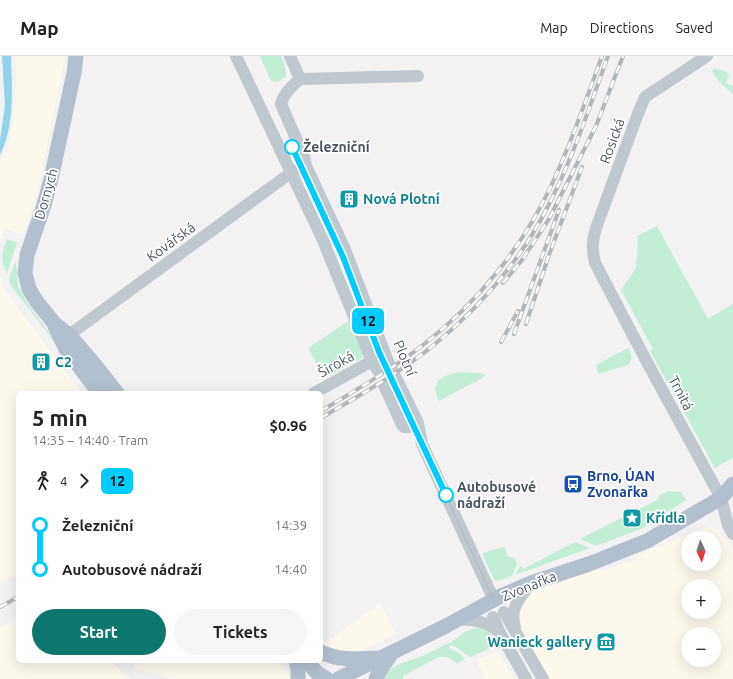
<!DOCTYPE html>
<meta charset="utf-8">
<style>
body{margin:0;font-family:Ubuntu,sans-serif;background:#f6f6f6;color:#222;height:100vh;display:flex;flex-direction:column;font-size:15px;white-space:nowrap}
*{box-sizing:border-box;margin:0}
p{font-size:13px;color:#767676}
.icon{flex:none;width:22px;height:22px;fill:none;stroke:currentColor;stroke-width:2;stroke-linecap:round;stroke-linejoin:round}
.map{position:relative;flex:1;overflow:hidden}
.side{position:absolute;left:16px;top:335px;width:307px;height:272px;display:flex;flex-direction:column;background:#fff;border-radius:6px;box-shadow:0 4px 16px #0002}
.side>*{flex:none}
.badge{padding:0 8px;border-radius:6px;font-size:14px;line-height:26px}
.needle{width:26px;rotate:176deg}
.buttons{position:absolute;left:681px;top:475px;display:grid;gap:8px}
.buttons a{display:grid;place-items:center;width:40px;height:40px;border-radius:50%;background:#fff;box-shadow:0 4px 16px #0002;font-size:20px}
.map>.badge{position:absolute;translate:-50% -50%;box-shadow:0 0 0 2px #fff}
.legs{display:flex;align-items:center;gap:6px;height:44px;padding:0 16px;font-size:13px}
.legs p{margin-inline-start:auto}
.summary{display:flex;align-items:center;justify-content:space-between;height:68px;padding:0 16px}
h1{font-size:22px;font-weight:600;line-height:30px}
.primary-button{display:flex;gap:8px;margin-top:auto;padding:8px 16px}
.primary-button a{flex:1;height:46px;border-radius:24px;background:#0f766e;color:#fff;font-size:16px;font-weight:600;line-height:46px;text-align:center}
.primary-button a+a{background:#f6f6f6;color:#222}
ul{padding:0 16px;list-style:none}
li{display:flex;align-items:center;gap:14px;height:44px;font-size:15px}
li i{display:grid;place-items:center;width:6px;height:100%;margin:0 5px;background:currentColor}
li i::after{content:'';width:10px;height:10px;margin:-5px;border:3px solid;border-radius:50%;background:#fff}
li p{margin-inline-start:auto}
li:first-child i{background:linear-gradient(#0000 50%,currentColor 0)}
li:last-child i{background:linear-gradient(currentColor 50%,#0000 0)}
header{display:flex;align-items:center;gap:24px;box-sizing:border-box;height:56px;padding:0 20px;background:#fff;border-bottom:1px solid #e0e0e0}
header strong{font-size:19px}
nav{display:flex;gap:22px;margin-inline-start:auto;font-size:14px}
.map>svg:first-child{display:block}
.commercial{fill:#fcf8ec;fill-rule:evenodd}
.green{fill:#c2eed5}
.water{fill:#91d3e9}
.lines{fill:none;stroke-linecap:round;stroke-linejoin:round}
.minor{stroke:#bfc7cf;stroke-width:12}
.major{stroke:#b2bfce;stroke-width:15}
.tram{stroke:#b3b6bb;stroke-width:1}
.rail-casing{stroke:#b3b6bb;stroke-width:4}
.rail{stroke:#fff;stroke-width:2.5;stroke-dasharray:8;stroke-linecap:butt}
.line-1-casing{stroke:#fff;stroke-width:9}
.line-1{stroke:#0cf;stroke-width:6}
.stop-1-dot{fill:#fff;stroke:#0cf;stroke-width:2}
.labels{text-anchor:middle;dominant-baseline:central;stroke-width:3.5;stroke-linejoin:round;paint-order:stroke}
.street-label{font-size:14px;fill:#49535e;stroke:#fff}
.stop-label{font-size:14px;font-weight:bold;fill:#49535e;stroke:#fff;text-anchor:start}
.culture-label{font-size:14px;font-weight:bold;fill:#0d838f;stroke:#fff;text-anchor:start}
.transit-label{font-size:14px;font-weight:bold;fill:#164399;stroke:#fff;text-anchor:start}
</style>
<header>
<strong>Map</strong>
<nav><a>Map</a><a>Directions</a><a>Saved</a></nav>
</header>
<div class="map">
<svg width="733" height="623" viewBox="0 0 733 623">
<rect width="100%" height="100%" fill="#f3f1f1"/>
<!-- commercial -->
<path class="commercial" d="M15,0H64V7L37,139L23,179L5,172L0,186V105L7,91L11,78L16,30Z
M0,220L3,227L2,231L82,337H18V518L0,526Z
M712,471L719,474L733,493V623H548L509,558L506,546L594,514H606L637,503L640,498L704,472ZM688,482H714V508H688ZM688,530H714V556H688ZM688,578H714V604H688Z
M380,547L396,577L359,596L347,597L329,592L324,588Z
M18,561V605H113L119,613L130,623H0V571Z
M498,596L509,614L515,623H482L484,621L476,604Z
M130,605H279L289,618L290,623H175L136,613Z"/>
<!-- green -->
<path class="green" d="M260,0H281L286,13V20C282,24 276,27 271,25Z
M714,12L727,16L729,19L726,27L733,30V38C725,31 716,24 712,15Z
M657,170L708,263L733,248V402L715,412L650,295L653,293L621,234L636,212L638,183L637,180Z
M7,183L17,187L7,217C0,202 1,199 7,183Z
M16,204L17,223L19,232L27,247L72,307H70L10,228L9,222Z
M350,264L364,299L362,302L325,322L308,292Z
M628,292C632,298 633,303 628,309L598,318L596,309Z
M459,316L479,317L486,319L475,327L474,326L439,345C429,325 442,320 459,316Z
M669,435L681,436L686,444L643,472L596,490L580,483L659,443L658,440L666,436Z
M575,486L590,492L515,519L521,509L523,513Z
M504,491L508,500L515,503L517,508L512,520L497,525L494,523L482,498L489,495Z
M475,572C489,572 493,577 495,590L471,601C464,599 459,591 451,589L449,592L459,597L465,603L457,608C452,602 446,600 439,601L403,620V623H384L389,615L397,609L422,600L451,586L465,576Z"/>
<!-- water -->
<path class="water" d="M2,0H11C12,33 15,69 0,99V84L5,49Z"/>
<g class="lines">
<!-- minor -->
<path class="minor" d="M236,0L322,182L372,305L378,315
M290,0L300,23
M707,0L645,41L637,60L596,172C592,185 592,194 595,207L648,308L721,442L728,469L733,478
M418,20L300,23C292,30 284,37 281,48L304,101L306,110L344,191L389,308L418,367L422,388L494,544
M69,279L285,121L298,113
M384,329L402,369L404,371H409
M314,337L372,305
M504,556L543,623
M493,561L500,577L526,623
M458,563C474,564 487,565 499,576
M515,571C509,552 520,542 531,527"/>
<!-- major -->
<path class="major" d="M76,0L74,17L51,123L44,149L27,199L25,217L29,233L37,246L54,267L69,279L90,303L117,337
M55,270L66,293L99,337
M321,596C339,605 356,603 376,602
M296,605L298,612V623
M307,605L317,617L327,623
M338,623L444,571L501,540L531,527L589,508L647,485L721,442L733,428
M376,623L379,616L391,598"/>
<!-- tram -->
<path class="tram" d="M422,388L494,544"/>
<!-- rail casing -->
<g class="rail-casing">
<path id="rail" d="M503,227L522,204L549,163L596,70L623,0
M526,268L549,199L582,111
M514,278L559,154
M501,286L518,255
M321,355C356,334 391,314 423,289C477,247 522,192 551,130C571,88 586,44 602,0
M321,362C360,339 400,317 435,288C480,251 519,206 546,154C572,105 589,52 608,0
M0,551L18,541"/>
</g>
<!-- rail -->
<use href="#rail" class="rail"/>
</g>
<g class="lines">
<!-- line-1 casing -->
<g class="line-1-casing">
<path id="line-1" d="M292,91L343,201L379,296L392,324L446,439"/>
</g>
<!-- line-1 -->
<use href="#line-1" class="line-1"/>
</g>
<!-- icons -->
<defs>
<g id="building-square" transform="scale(1)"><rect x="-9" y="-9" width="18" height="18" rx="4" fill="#0f9aa8" stroke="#fff"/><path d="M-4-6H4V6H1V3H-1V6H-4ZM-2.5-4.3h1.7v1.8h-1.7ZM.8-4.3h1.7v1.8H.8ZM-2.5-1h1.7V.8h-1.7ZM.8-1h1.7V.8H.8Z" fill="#fff"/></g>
<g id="bus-square" transform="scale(1)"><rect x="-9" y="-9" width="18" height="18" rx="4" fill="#1a4fb4" stroke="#fff"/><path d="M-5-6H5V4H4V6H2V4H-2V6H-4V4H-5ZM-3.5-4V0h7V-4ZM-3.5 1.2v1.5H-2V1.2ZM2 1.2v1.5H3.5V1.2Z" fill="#fff"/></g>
<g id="sight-square" transform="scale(1)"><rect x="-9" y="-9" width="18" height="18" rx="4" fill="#0f9aa8" stroke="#fff"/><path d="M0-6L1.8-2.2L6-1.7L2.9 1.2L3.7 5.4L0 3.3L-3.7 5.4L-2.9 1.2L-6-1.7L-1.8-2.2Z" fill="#fff"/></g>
<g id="museum-square" transform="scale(1)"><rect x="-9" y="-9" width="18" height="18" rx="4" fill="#0f9aa8" stroke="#fff"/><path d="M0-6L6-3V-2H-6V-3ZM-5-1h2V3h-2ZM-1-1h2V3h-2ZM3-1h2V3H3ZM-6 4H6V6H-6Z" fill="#fff"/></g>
</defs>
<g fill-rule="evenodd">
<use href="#building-square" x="349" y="143"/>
<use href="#building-square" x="41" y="306"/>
<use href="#bus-square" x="573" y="428"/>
<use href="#sight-square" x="632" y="462"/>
<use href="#museum-square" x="606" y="586"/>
</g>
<!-- markers -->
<g class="stop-1-dot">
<circle cx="292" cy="91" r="7"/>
<circle cx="446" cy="439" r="7"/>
</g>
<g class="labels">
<!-- street labels -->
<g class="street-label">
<text transform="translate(612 85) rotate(-70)">Rosická</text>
<text transform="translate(46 138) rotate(-74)">Dornych</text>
<text transform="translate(171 186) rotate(-36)">Kovářská</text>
<text transform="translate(405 302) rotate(67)">Plotní</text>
<text transform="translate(336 308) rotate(-29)">Široká</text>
<text transform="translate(681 337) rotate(62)">Trnitá</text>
<text transform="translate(529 530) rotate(-22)">Zvonařka</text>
</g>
<!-- stop labels -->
<g class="stop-label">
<text x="303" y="91">Železniční</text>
<text x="457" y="431">Autobusové<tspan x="457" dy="16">nádraží</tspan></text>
</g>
<!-- culture labels -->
<g class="culture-label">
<text x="363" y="143">Nová Plotní</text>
<text x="55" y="306">C2</text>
<text x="646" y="462">Křídla</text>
<text x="592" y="586" text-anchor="end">Wanieck gallery</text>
</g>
<!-- transit labels -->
<g class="transit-label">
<text x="587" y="420">Brno, ÚAN<tspan x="587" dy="16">Zvonařka</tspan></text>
</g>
</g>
</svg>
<div class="buttons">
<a><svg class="needle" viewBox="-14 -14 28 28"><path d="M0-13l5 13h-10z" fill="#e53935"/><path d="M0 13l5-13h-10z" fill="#767676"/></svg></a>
<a>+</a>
<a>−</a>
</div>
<b class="badge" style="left:368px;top:265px;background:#0cf;color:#111">12</b>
<section class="side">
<div class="summary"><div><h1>5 min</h1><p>14:35 – 14:40 · Tram</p></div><b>$0.96</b></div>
<div class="legs"><svg class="icon" aria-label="walk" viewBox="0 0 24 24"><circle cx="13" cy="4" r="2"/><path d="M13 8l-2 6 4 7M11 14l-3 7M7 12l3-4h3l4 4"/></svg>4<svg class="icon" aria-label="forward" viewBox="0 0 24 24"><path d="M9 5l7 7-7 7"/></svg><b class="badge" style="background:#0cf;color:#111">12</b></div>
<ul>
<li><i style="color:#0cf"></i><b>Železniční</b><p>14:39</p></li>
<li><i style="color:#0cf"></i><b>Autobusové nádraží</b><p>14:40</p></li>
</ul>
<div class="primary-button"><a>Start</a><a>Tickets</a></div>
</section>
</div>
